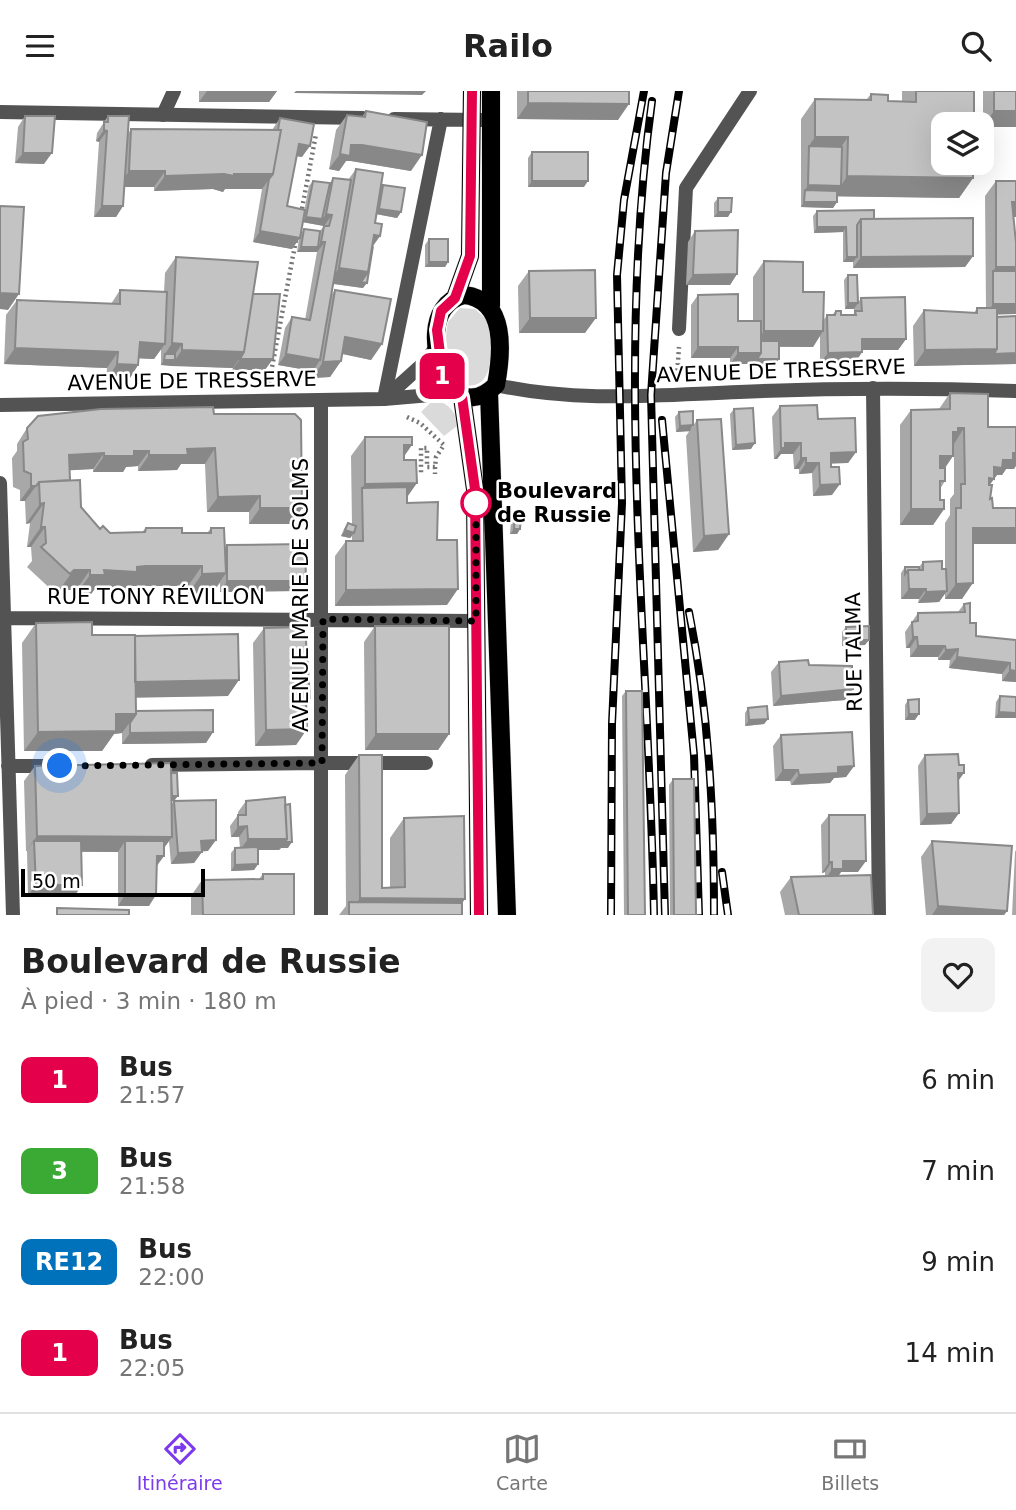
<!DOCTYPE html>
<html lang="fr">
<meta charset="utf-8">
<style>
body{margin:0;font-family:"DejaVu Sans",sans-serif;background:#f2f2f2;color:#222;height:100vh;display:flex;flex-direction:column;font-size:26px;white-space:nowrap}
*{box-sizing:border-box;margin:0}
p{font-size:23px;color:#767676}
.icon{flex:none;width:38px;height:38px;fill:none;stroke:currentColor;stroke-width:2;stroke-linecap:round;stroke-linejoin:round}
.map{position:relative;height:824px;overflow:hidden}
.details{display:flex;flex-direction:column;background:#fff;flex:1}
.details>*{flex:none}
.badge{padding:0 14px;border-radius:10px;font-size:24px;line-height:46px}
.tools{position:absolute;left:931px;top:21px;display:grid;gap:14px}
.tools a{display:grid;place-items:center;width:63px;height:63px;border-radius:14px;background:#fff;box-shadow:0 7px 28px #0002;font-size:35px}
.scale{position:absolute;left:21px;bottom:18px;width:184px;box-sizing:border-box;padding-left:7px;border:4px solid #000;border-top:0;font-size:19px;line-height:24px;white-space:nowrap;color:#000;-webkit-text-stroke:5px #fff;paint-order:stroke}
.you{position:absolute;width:35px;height:35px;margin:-18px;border:5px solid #fff;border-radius:50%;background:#1a73e8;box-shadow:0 0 0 10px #1a73e833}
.map>.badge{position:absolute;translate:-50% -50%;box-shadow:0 0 0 4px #fff}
.round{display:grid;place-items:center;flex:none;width:74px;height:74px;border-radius:14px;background:#f2f2f2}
.head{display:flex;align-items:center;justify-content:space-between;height:119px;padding:0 21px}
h1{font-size:33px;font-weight:800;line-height:52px}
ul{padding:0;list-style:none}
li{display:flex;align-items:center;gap:21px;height:91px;padding:0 21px}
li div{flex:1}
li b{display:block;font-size:26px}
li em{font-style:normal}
li .badge{min-width:77px;font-weight:700;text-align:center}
header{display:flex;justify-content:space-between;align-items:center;height:91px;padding:0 21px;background:#fff;font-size:32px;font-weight:800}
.tab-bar{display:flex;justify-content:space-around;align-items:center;height:98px;border-top:2px solid #e0e0e0;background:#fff;font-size:19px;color:#767676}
.tab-bar a{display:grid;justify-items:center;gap:4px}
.tab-bar .selected{color:#7c3aed}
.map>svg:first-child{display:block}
.green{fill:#dadada}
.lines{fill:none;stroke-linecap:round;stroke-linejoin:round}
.primary-casing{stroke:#dbdbdb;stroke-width:19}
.path{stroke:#757575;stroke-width:4.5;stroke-dasharray:2 3.5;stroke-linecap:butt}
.service{stroke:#535353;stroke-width:14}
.minor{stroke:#535353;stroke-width:14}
.tertiary{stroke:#535353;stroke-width:14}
.primary{stroke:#000;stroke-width:18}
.rail-casing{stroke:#000;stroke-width:8}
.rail{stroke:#fff;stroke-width:5;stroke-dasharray:16;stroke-linecap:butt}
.wall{fill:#a8a8a8;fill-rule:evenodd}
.shaded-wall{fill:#888}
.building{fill:#c3c3c3;stroke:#888;stroke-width:2}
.line-casing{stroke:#fff;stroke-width:16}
.line{stroke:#e5004c;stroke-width:10}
.walk{stroke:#000;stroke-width:7;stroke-dasharray:0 12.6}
.stop-dot{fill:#fff;stroke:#e5004c;stroke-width:3.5}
.labels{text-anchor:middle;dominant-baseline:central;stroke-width:5;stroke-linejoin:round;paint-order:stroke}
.street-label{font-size:21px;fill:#000;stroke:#fff}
.stop-label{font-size:21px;font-weight:bold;fill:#000;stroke:#fff;text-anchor:start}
</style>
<header><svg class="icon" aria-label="menu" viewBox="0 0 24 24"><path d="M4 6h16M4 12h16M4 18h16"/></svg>Railo<svg class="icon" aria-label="search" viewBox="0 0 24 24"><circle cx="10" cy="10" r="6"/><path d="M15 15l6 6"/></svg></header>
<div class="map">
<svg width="1016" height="824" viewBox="0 0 1016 824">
<rect width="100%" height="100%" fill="#fff"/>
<!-- green -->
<path class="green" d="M460,217L475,218L489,231C490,255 499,301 461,294C445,279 444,251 448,231Z
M433,309C446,310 458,321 457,335L444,345L421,321Z"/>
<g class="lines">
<!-- primary casing -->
<g class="primary-casing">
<path id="primary" d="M464,204C507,208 502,262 496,294C480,310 463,311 447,295C434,266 425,214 464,204Z
M455,207L470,165L472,0
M491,215V0
M489,301L507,824
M462,306L475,398L479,824"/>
</g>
<!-- path -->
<path class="path" d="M301,123L316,43
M677,285L679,256
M269,292L296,149
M407,326L420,332L444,354L436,366L435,376H427V357H421V383
M435,376V383"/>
<!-- service -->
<path class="service" d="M163,24L174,0
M322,672H426"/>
<!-- minor -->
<path class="minor" d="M0,21L363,27
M394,28L482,29
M679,238L686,97L750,0
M873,297L879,824
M384,308L441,28
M321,309V824
M0,392L13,824
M4,527L476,530
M152,674L322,672
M8,675H55"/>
<!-- tertiary -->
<path class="tertiary" d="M496,294C576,312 658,304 739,301C832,297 924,297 1016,300
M384,308L424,272L437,255
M0,314L384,308L454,302"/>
<!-- primary -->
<use href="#primary" class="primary"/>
<!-- rail casing -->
<g class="rail-casing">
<path id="rail" d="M652,10C615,280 649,553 654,824
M662,329L694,664L699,824
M689,521C709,621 714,722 714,824
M722,781L728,824
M611,824L612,633L622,412L617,184L624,109L644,0
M665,824L651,304L666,82L679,0"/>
</g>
<!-- rail -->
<use href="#rail" class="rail"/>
</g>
<!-- wall -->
<path class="wall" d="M199,0H277L269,11H199Z
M517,0H629L618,29L517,28Z
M902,0H974L973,87L959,107L837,105V111L833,117L801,116V28L815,8L866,9L871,3L888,10H902Z
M983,0H1016L983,36Z
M366,20L411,80L351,70H346L339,80L329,78L336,39L347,24L362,26Z
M25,25L44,73L15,72L18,36Z
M108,25L128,43L131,38L272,39L280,27L302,66L296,65L287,115L302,131L309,95L313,90L330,92L333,87L348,89L356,78L380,98L383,94L401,121L397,127L376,123L375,132L380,145L373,155L363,197L333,193L332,203L335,199L382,253L371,269L342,263L341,270L330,286L312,287L313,280L278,274L285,237L292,226L305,229L317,161H297L299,147L292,158L253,151L262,98H225L223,101L213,98L154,100V96H124L123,115L116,126H94L99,51L96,50L97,42ZM302,131L324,135L320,140L304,138L300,144Z
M532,61L584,96H528V67Z
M996,90H1016V126H1013L1015,180H1016V223H997V226L1016,225V273L914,275L913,235L924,219L974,222L977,217H986L985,105Z
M718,107L728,126H714V112Z
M817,120L874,128L973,165L965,176L853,177V171H843V141L814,142L813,125Z
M695,140L737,183L730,194H686L688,151Z
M429,148L448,171L445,176H425V154Z
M176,166L253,203L265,279H232L233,277L161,274V258L154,268L139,267L138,274L128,290L106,289L107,277L4,273L6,224L17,209L111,213L120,199L164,201L165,182Z
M764,170L803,201L823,230L827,224H832L836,220L841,224H853L854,222V218H845L844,189L848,184L858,212L861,207L906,248L898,259H862V261L855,272H820V245L813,256H779V268L775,273H730V267H691V214L698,204L738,229H753V186Z
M529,180L585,242H519L518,195Z
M950,302L988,336L1014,378H1006L1002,384H997L989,394L990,408L993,417H1016V453H973L962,508H945V502L939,511L918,512L919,508H901V482L905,476H919L923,471L945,478V432L950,424V408L954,403V353L953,365L944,377L945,390L940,398V409L944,418L933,434H900V334L911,319L939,318Z
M780,315L818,328L856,361L848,372H831L832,404L813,405L812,382L799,383V378H794L793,363H781L777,368H774L772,326Z
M734,318L751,358L732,359L730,323Z
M679,321L690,340L676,341L675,326Z
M214,323L302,417L291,433H249V421H207L205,373H181L177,379L138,380V375L126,376L123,381H93V378L70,379V389L81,416L100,438L110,442L142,441L146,437L182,442H207L211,437L225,457L227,454L298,500L220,501V492L212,502L188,503V495H127L123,501L94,499L91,503H76V499H60L56,503L27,476L32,470L31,456H27L30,432L26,433L25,410H20V399L13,396L12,367L17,360V353L27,337Z
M697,329L729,443L718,459L693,461L686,345Z
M365,346L404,365L407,412L437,449L447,514L335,515V465L346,450H352V445L350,447L341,445L344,438L348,432L352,434L351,365Z
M515,424L520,438L517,443H510L511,429Z
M964,513L970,532L976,545L1016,549V591L1002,590V583L949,577L950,569H938V566H910V557H906L905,541L918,522L958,521Z
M36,532L92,544L135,545L228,605L136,606V620L213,641L206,652L122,653V642L114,643L102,660H24L22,552Z
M375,535L449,643L438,659H365L364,551Z
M846,536L865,554L842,555V541Z
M264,537L310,607L306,613L307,638L296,654L255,655L253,552Z
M779,571L809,574L845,609L773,615L771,581Z
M626,600L645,824H624L622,605Z
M1000,605L1016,627H995L996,611Z
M908,609L915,629H905V614Z
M748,617L768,628L764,633L745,635V622Z
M781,644L854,675L846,686L834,687L830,692L791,694L790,690H775L773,655Z
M359,664L382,797L390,796V747L404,727L462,812V824H339L346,815L345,684Z
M925,664L958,691L959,722L951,733L920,734L918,675Z
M35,675L172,710V713L174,710L208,760H202L194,772L171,773L169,750L164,757V765L157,775L149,815H118V761H81L82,794L75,804L28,805L27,760H26L24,690Z
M673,688L696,824H670L669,694Z
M246,710L288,757H281L279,759H258V773L254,779L231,780V762L235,757H240L239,746H231L230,735L238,724V721Z
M829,724L858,781H841L838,785L873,824H785L780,801L791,786L825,785V781L822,782L821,734Z
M932,750L1007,820L1004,824H926L921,766Z
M1016,759V824H1012L1015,761Z
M263,783L294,824H191V805L202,789L259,788Z"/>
<!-- shaded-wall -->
<path class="shaded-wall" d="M207,0H277L269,11H199Z
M296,0H426L422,4L294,2Z
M528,12L629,13L618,29L517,28Z
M994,20H1016V36H983Z
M104,39L107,40L99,51L96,50Z
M815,46H848L834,66L809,55Z
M299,53L310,55L302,66L291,64Z
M351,54H362L422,64L411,80L351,70H346L339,80L329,78L340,63Z
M23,62H52L44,73L15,72Z
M129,80H165L154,96H118Z
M234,83H273L262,98H225L223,101L213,98L154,100L165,85Z
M847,85L973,87L959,107L805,105V99L808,94L841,95Z
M532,90H588L584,96H528Z
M804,111H837L833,117L801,116Z
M1012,111H1016V126H1001Z
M102,115H123L116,126H94Z
M379,118L401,121L397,127L376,123Z
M718,121H731L728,126H714Z
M326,123L332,124L324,135L302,131L306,126L322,128Z
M817,136H846L843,141L814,142Z
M260,140L300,147L292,158L253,151Z
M374,144L380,145L369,160Z
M321,151H325L317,161H297L301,156H318Z
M973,165L965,176L853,177L861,166Z
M847,166H857L853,171H843Z
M429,171H448L445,176H425Z
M996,176H1016V179L1007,191L993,180Z
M339,177L368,181L367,192L363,197L328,192Z
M737,183L730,194H686L693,184Z
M0,202L19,203L8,219L0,218Z
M848,212H858L854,218H845Z
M993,213H1016V223L986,224Z
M530,227H596L585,242H519Z
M764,240H823L813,256L753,255Z
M345,246L382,253L371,269L334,261Z
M862,248H906L898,259H855Z
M140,251L165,253L154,268L129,267Z
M172,252L182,253L171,269L165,263Z
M698,256H738L730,267H691Z
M15,257L118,261L107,277L4,273Z
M997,258L1016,262V273L914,275L925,259Z
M182,259L244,261L233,277L171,275Z
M862,261L855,272H820L828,262Z
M738,262H761L753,273H730Z
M286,263L320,269L313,280L278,274Z
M240,268H273L265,279H232Z
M757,268H779L775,273H753Z
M164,269H175L171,275L161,274Z
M341,270L330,286L312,287L323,271Z
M117,273L138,274L128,290L106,289Z
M693,334L690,340L676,341L680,335Z
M958,337H964L954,353L953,341Z
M755,352L751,358L732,359L736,354Z
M785,352H801L793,363H781L777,368H774Z
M404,354H412L398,374Z
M215,357L205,373H181L177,379L138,380L149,364L187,358Z
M134,360H149L138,375L126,376L123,381H93L104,365Z
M856,361L848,372L823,373L831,362Z
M104,362L93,378L58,380L69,364Z
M1013,362H1016V375L1014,378H1006L1002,384H997L983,403H978L994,376L1003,369Z
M940,365H953L943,380H929Z
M801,367H806L799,378H794Z
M806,372H819L812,382L799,383Z
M417,392L403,412L362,397L365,393Z
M840,393L832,404L813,405L820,394Z
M31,395H36L25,410H20Z
M260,405L249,421H207L218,406Z
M44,412L30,432L26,433L40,413Z
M260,417H302L291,433H249Z
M911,418H944L933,434H900Z
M41,436H45L31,456H27Z
M973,437H1016V453H962Z
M514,438H520L517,443H510Z
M345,439L354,442L350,447L341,445Z
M729,443L718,459L693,461L704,445Z
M202,475L188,495H127L123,501L94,499L91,503H76L90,484L104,479L137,476Z
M74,479H90L76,499H60L56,503Z
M226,482L212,502L188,503L202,483Z
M227,490H306L298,500L220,501Z
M973,492L962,508H945L956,493Z
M458,498L447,514L335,515L346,499Z
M909,498H926L919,508H901Z
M947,500L939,511L918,512L926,501Z
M913,546H917L910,557H906Z
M846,549H869L865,554L842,555Z
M918,555H945L938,566H910Z
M958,558L950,569H938L946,559Z
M957,566L1010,572L1002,583L949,577Z
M1010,579L1016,580V591L1002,590Z
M239,589L228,605L122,607L133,591Z
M853,598L845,609L773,615L781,605Z
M999,621L1016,622V627H995Z
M116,623H136L122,642L114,643L102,660H24L38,641Z
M909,623H919L915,629H905Z
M768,628L764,633L745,635L749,629Z
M307,638L296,654L255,655L266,639Z
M213,641L206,652L122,653L130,642Z
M376,643H449L438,659H365Z
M854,675L846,686L834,687L830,692L791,694L799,684L838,676Z
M783,679H798L790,690H775Z
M958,682H964L956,693Z
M164,705H178L174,710H161Z
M959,722L951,733L920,734L927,723Z
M247,735L239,746H231L238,736Z
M37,745L172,746L161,761L125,750L118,761L35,760L34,750L26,760Z
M248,748H287L292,751L288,757H281L279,759H240Z
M216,749L208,760L194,761L201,750Z
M202,761L194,772L171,773L178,762Z
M157,765H164L156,775Z
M843,770H866L858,781H841L836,789H825L832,778Z
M829,771H832L825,781L822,782Z
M258,773L254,779L231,780L235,774Z
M36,794H82L75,804L28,805Z
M125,804H156L149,815H118Z
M360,807L465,808L454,824L349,822Z
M938,815L1007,820L1004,824H932Z"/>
<!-- building -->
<path class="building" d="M528,0H629V13L528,12Z
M916,0H974V33H943V72H973V87L847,85L848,46H815V8L871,9V3L888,4V10L916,11Z
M994,0H1016V20H994Z
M366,20L427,31L422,64L362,54H351L350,65L340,63L347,24L365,26Z
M25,25H55L52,62H23Z
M108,25H129L123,115H102L107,40L104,39V31H108Z
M280,27L314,33L310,55L299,53L287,115L305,119L300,147L260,140L269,88L273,83L281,39H278Z
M131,38L281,39L273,83H234V85L224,83L165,85V80H129Z
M809,55L842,56L841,95L808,94Z
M532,61H588V90H532Z
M356,78L383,82L375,132L382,133L380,145L374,144L368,181L339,177Z
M333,87L351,89L320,269L286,263L292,226L310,229L325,151H321L324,135H329L332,124L326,123Z
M313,90L330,92L322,128L306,126Z
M996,90H1016V111H1012L1016,152V176H996Z
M383,94L405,97L401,121L379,118Z
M805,99L837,100V111H804Z
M718,107H732L731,121H718Z
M0,115L24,116L19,203L0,202Z
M874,119V128H861L857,134V166H847L846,136H817V120Z
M973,127V165L861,166V128Z
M304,138L320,140L318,156H301Z
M738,139L737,183L693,184L695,140Z
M429,148H448V171H429Z
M373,155L367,192L361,191L368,181Z
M176,166L258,171L244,261L182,259V253L172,252Z
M764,170L803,171V201H824L823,240H764Z
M595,179L596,227H530L529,180Z
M993,180H1016V213H993Z
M848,184H857L858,212H848Z
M120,199L167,201L165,253L140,251L138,274L117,273L118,261L15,257L17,209L120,213Z
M335,199L391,208L382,253L345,246L341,270L323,271Z
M253,203H280L273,268H240L244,261Z
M738,203V230H761V262H738V256H698V204Z
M905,206L906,248H862V261L828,262L827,224H835L836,220H841V224H856L855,220H862L861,207Z
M977,217H997V258L925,259L924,219L977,222Z
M1016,225V262L994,263L997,258V226Z
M761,250H779V268H757L761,262Z
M165,263H175V269H164Z
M950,302L988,303V336H1016V362H1013V369H1003L1002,377L994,376V388L989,387V394H992L990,408L992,407L993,417H1016V437H973V492L956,493V417H961V393H965L964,337H958V341H953V365H940V377H945V390H940V409H944V418H911V319L950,318Z
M817,314L818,328L855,327L856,361L831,362V376H839L840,393L820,394L819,372H806V367H801V352H785V357H781L780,315Z
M213,316L214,323H295L301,329L302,417H260V405L218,406L215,357L187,358L188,364H149V360H134V365H104V362L69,364L70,389L39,391L36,395H31V383L24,380L23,351L28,348L27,337L38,325L101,318Z
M753,317L755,352L736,354L734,318Z
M693,320V334L680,335L679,321Z
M721,328L729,443L704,445L697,329Z
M365,346H412V354H404V369H416L417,392L365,393Z
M80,389L81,416L100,438L103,435L110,442L145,441L146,437H182V442H211V437H224L226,482L202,483V475H146L137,476V481L104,479L105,484H90V479H74L70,483L41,456L46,452L45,436H41L44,412L40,413L39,391Z
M407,396V412L438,411L437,449H457L458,498L346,499V450H363L362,397Z
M515,424L521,425L520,438H514Z
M348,432L356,435L354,442L345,439Z
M305,453L306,490H227V454Z
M942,470V478H946L947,500L926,501V498H909L908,479H923V471Z
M905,476H919V479H908L905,483Z
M970,512V532H976V545L1016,549V580L1010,579V572L957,566L958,558L946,559L945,555H918L917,546H913L912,531L918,530V522L965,521L964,513Z
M92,531V544H135L136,623H116V640L38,641L36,532Z
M375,535H449V643H376Z
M869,535V549H846V536Z
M305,536L310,607H306L307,638L266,639L264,537Z
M238,543L239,589L135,591V545Z
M808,569L809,574L852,575L853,598L781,605L779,571Z
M626,600H642L645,824H628Z
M1000,605L1016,606V622L999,621Z
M919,608V623H909L908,609Z
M767,615L768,628L749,629L748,617Z
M213,619V641L130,642V632L136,623V620Z
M852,641L854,675L838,676V682L799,684L798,679H783L781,644Z
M958,663L959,674H964V682H958L959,722L927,723L925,664Z
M359,664H382V797L405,796L404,727L464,725L465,808L360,807Z
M171,672L172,746L37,745L35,675Z
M171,682H177L178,705H172Z
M673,688H694L696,824H674Z
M285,706L287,748H248L247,735L238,736V724H246V710Z
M216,709V749L201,750L202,761L178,762L174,710Z
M290,713L292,751H285L287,748L285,714Z
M829,724H865L866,770H843V778H832V771H829Z
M34,750H81L82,794H36Z
M125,750H164V765H157L156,804H125Z
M932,750L1012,755L1007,820L938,815Z
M258,756V773L235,774V757Z
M263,783H294V824H203L202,789L263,788Z
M871,784L873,824H799L791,786Z
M349,811L462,812V824H349Z
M57,817L129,819V824H57Z"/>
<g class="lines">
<!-- line casing -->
<g class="line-casing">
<path id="line" d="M472,0L470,165L455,207L441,220L437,239L443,286L447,295L462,306L475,398L479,824"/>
</g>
<!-- line -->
<use href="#line" class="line"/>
<!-- walk -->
<path class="walk" d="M60,675L322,672L323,528L476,530V412"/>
</g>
<!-- markers -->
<circle class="stop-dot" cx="476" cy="412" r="14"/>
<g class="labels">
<!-- street labels -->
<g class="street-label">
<text transform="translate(781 280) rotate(-2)">AVENUE DE TRESSERVE</text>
<text transform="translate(192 290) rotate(-1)">AVENUE DE TRESSERVE</text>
<text transform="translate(301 504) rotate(-90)">AVENUE MARIE DE SOLMS</text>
<text x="156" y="506">RUE TONY RÉVILLON</text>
<text transform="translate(854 561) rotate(-91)">RUE TALMA</text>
</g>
<!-- stop labels -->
<g class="stop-label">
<text x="497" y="400">Boulevard<tspan x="497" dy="24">de Russie</tspan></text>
</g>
</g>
</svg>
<div class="tools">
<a><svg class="icon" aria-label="layers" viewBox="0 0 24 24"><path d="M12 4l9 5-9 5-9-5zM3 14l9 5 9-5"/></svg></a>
</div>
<div class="scale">50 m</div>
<div class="you" style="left:60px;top:675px"></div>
<b class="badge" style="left:442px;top:285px;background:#e5004c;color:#fff">1</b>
</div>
<section class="details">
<div class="head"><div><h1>Boulevard de Russie</h1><p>À pied · 3 min · 180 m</p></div><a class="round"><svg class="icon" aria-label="heart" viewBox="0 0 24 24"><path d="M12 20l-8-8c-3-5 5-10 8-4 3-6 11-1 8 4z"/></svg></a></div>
<ul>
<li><span class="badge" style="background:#e5004c;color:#fff">1</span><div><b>Bus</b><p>21:57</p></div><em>6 min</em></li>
<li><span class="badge" style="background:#3aaa35;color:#fff">3</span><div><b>Bus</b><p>21:58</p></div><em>7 min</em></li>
<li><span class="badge" style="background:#0072bc;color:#fff">RE12</span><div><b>Bus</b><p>22:00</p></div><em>9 min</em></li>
<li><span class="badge" style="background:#e5004c;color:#fff">1</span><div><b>Bus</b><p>22:05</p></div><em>14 min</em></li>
</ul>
</section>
<nav class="tab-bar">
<a class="selected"><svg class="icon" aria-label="directions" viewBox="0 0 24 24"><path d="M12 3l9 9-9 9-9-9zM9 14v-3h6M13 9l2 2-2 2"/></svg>Itinéraire</a>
<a><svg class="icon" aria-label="map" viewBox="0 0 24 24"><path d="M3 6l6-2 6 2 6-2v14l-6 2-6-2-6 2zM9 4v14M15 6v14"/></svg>Carte</a>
<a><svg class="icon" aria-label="tickets" viewBox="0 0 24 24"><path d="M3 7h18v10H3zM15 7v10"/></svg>Billets</a>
</nav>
